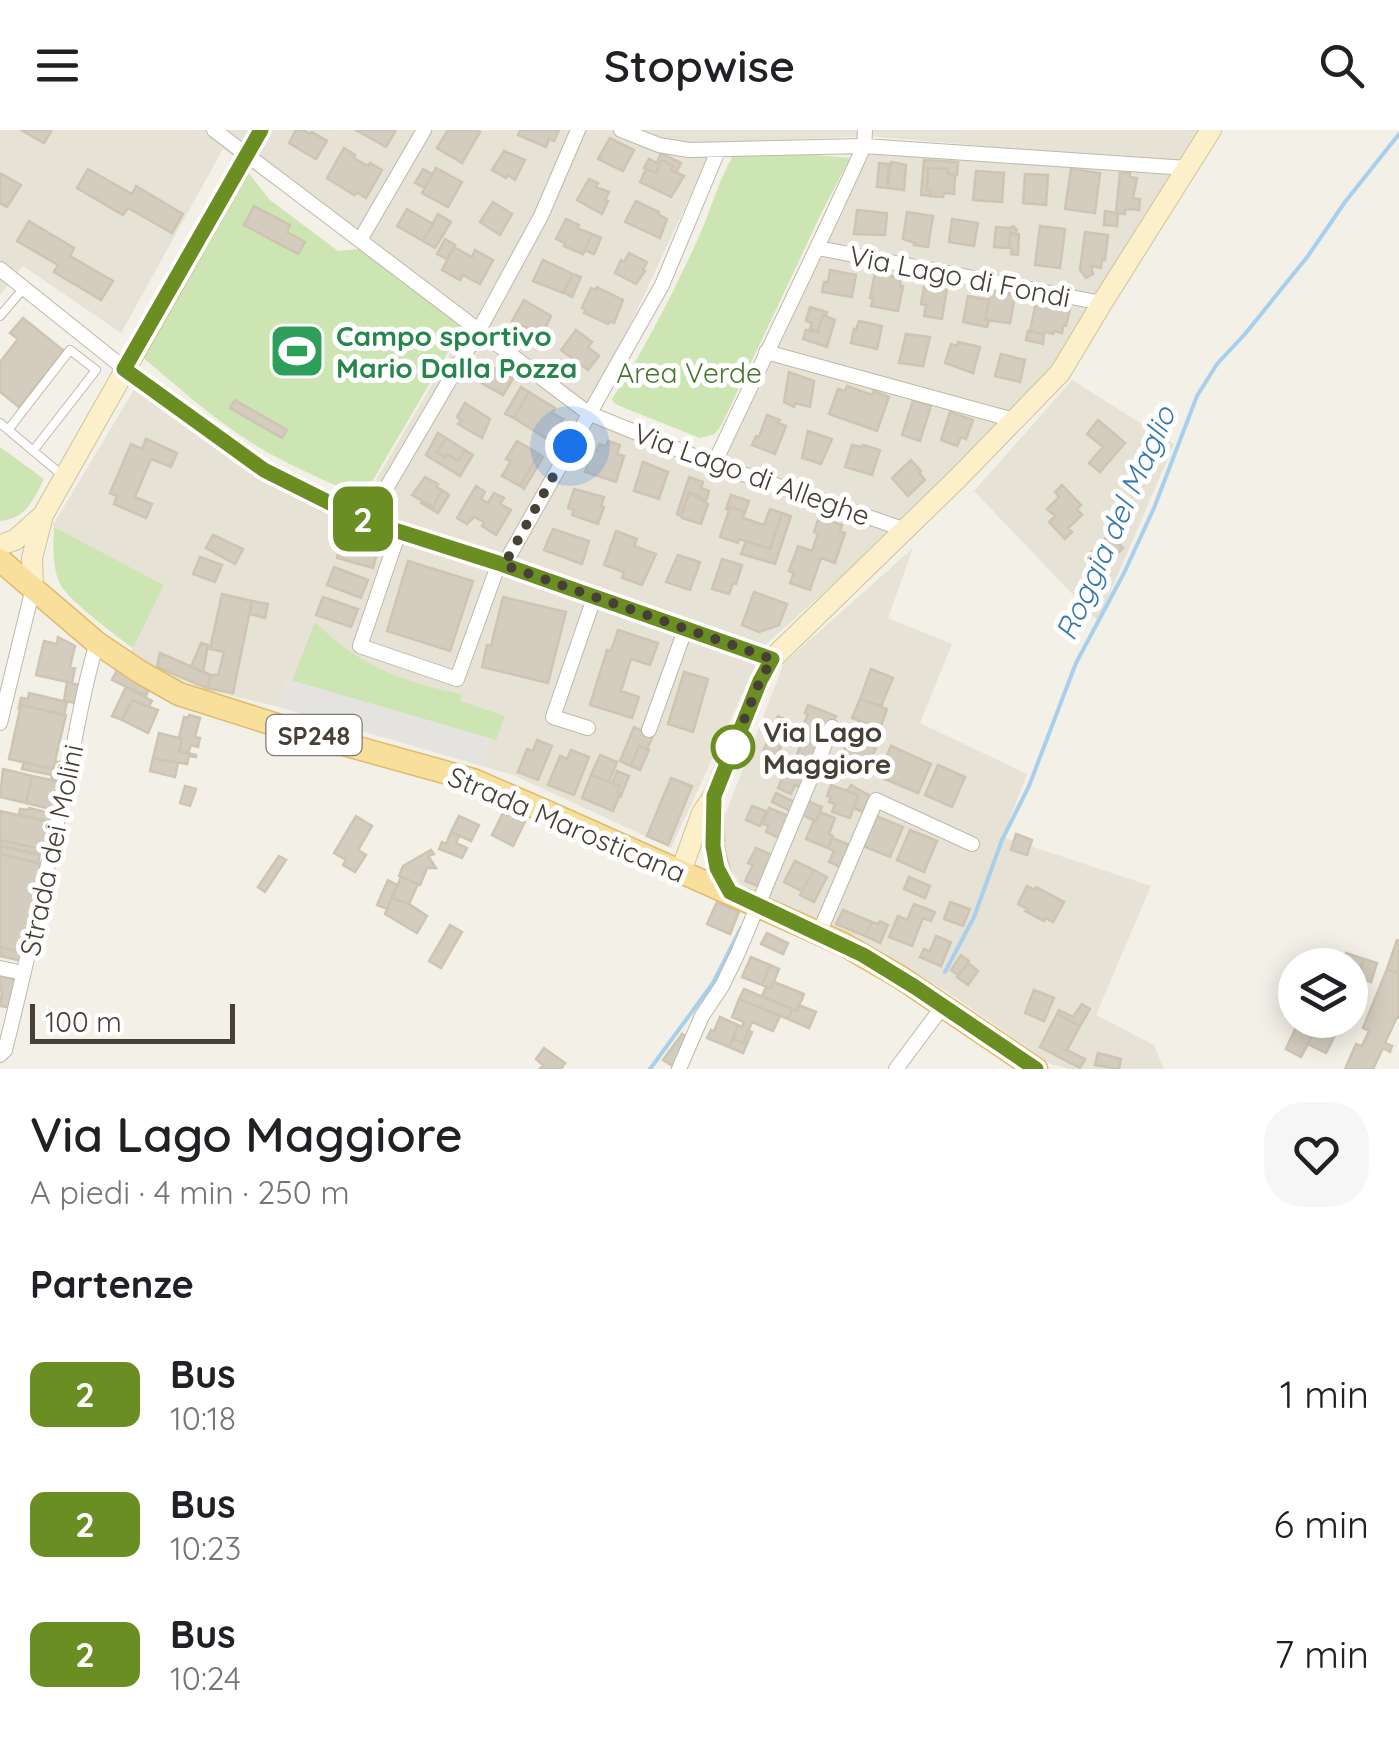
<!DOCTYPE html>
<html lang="it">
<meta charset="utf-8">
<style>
body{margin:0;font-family:Quicksand,sans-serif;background:#f6f6f6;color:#202124;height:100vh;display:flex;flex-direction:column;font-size:38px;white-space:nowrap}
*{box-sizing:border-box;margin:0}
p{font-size:32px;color:#757577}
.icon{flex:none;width:55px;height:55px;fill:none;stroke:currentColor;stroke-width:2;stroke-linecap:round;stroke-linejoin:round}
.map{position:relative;height:939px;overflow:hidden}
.panel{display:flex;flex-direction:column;background:#fff;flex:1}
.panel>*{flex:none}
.badge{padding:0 20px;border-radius:15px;font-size:35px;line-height:65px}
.controls{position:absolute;left:1278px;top:818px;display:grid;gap:20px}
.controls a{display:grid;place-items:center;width:90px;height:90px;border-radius:50%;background:#fff;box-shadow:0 5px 25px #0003;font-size:50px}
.scale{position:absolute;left:30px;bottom:25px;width:205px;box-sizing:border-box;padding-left:10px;border:5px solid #464037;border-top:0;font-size:28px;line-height:35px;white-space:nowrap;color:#464037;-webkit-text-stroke:8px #fff;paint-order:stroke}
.you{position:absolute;width:50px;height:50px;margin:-25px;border:8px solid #fff;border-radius:50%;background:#1a73e8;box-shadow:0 0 0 15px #1a73e833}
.map>.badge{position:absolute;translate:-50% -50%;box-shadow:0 0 0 5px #fff}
h2{padding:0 30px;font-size:38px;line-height:90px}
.round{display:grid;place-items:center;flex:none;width:105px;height:105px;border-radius:40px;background:#f6f6f6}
.summary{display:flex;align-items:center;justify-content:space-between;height:170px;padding:0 30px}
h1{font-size:48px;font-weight:600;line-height:75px}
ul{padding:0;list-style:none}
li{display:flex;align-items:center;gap:30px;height:130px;padding:0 30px}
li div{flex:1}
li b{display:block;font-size:38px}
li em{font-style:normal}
li .badge{min-width:110px;font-weight:700;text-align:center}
header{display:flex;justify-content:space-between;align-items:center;height:130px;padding:0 30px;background:#fff;font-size:45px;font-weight:600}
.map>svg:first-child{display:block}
.residential{fill:#e7e2d6}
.green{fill:#cde5b3}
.parking{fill:#e5e3e0}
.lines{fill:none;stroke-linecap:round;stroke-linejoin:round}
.stream{stroke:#a8cfec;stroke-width:4}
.building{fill:#d4ccbe;stroke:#cec4b2;stroke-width:2.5}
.lane-casing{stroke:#beb8ab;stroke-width:10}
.street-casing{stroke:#beb8ab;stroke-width:16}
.secondary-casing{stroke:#d0c39a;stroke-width:22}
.primary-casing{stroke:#ddbd6c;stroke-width:25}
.lane{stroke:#fff;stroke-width:8}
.street{stroke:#fff;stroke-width:14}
.secondary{stroke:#fbf0ca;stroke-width:20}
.primary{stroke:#f8e09c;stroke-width:22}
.line-casing{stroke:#fff;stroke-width:22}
.line{stroke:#6b8e23;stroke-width:15}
.walk{stroke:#464037;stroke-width:10;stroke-dasharray:0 18}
.stop-dot{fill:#fff;stroke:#6b8e23;stroke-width:5}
.labels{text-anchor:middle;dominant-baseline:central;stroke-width:10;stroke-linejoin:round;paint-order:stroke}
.shield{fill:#fff;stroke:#7e7973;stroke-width:2.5}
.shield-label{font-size:25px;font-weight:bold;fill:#464037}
.street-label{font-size:28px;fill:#464037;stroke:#fff}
.leisure-label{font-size:28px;font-weight:bold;fill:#27864d;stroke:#fff;text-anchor:start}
.park-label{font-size:28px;fill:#47752e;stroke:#fff}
.stop-label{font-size:28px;font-weight:bold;fill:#464037;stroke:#fff;text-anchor:start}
.water-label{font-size:30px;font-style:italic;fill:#3678ac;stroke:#fff}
</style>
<header><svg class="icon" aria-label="menu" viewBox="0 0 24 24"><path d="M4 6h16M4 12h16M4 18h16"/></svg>Stopwise<svg class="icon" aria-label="search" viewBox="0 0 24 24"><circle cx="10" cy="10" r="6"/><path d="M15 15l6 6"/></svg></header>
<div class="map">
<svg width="1399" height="939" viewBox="0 0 1399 939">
<rect width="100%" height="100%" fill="#f3f0e8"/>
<!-- residential -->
<path class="residential" d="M0,0H1204L1183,33L867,6L715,13L623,210L577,288L893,401L765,515L671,718L513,645L482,636L489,608L287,549L279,577L203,559L143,534L130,523L164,455L54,397L53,395L141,248L353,389L468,193L223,19L121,203L23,136L0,165Z
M864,16L1187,38L1060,243L906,400L714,334Z
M1072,250L1174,314L1098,491L974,361Z
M913,418L888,488L952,514L920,593L1027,644L1003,707L1151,756L1096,885L1154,915L1164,939H1069L1051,934L952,865L877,819L740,754L729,735L722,693L784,533Z"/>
<!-- green -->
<path class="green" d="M766,21L850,28L822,82L722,294L715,304L700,308L622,277L614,273L612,269C645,219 672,165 697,111C710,83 718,51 734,24Z
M246,40L270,70L338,121L360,119L459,195L460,202L366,362L357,365C322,349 285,334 252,313C212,288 177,256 141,226Z
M0,317L44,349C33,370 26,389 0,391Z
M54,397L164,455L133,518C117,507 67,469 60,454C52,436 53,416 54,397Z
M315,492C358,535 402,552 461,564V571L505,586L496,610L292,551Z"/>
<!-- parking -->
<path class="parking" d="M287,549L489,608L482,636L279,577Z"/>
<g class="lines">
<!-- stream -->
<path class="stream" d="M945,842L974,787L1002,710L1029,656L1076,533L1124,443L1154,378L1197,266L1217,234L1245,204L1308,126L1345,72L1399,4
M650,939L713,853L741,798"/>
</g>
<!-- building -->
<path class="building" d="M21,0H52L44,13Z
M296,0H303L310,4L312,2L327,11L316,29L289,13Z
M356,0H396L386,17Z
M448,0H476L480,2L462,33L437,18Z
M520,0H559L554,11L549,9L546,17L518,5Z
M610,8L634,20L623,41L598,29Z
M344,18L355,25L353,27L359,31L368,36L370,33L382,40L366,68L358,63L354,65L327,48Z
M504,21L525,30L515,50L508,45L506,48L492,40Z
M661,23L681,33L676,43L671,40L673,36L662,30L656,43L644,38L649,29L657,33Z
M662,30L673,36L671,40L684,46L671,67L640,52L646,39L656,43Z
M924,30L958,32L957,45L948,44V39L928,38L927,60H931L930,66L921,65Z
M891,32L906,35L904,60L887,58Z
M879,33L889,34L887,58L877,57Z
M436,38L462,52L448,77L422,63Z
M928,38L948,39V44L955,45L954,64L944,63L943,67L930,66L931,60H927Z
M88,39L132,64L136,56L183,84L172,103L128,78L123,85L77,58Z
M423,39L432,44L425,58L415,53Z
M1071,39L1100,43L1095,83L1065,79Z
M976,41L1004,43L1002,72L973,70Z
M1120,42L1130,43V47L1137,48L1133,68L1140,69L1139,80L1130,79L1125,80V84L1116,83Z
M0,43L21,55L7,77L0,73Z
M1025,44L1048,45L1046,75L1023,73Z
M589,49L598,53L596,57L609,62L605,70L608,71L602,84L577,70Z
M636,71L659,82L658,84L667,89L660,108L625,92Z
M493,72L512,84L500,105L480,92Z
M254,76L290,95L287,102L305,112L298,124L244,95Z
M407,79L433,94L423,111L397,96Z
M857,80L887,83L885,105L854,104Z
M1105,81L1118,83L1117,96L1104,95Z
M907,82L933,86L928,117L914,115L915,113L903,109Z
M438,84L451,92L435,118L423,111Z
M566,89L579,95L577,98L592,104L583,124L564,116L565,113L556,109Z
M952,89L978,93L974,116L949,112Z
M29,91L74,118L70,126L113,151L101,170L54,142L58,135L17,111Z
M1013,96L1017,100L1014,104L1010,103L1009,118L994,117L996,97L1010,98Z
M1040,96L1065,99L1060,138L1035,135Z
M1085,102L1108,105L1105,130L1102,129L1101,138L1091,136L1093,144L1086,148L1080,140Z
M1010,103L1019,104L1018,125L1011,124L1012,118H1009Z
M592,104L601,108L594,124L585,120Z
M445,109L455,115L447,129L437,124Z
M454,117L472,127L475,120L493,130L480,154L463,145L460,150L442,140Z
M629,123L647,132L643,140L645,141L636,154L615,143L621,130L624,132Z
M543,130L573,144L563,163L533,151Z
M830,140L856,145L852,167L822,162L824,152H828Z
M875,143L901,148L900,156H903L898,181L871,176L873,168H870Z
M573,144L581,147L572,167L563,162Z
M934,156L947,158L942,189L924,186L926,175L921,174L924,157L933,159Z
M597,157L623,170L614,193L610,191L608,194L584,183L586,180L582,178L591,158L596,160Z
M991,161L1015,166L1010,193L985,190Z
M968,166L989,170L985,190L989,191L987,197L963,192Z
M524,170L551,186L542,205L512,191Z
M1036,172L1070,179L1066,196L1063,195L1062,203L1054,201L1053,204L1045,202L1044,204L1030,201Z
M810,177L827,182L826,186L823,185L818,202L810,199L812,193L806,191Z
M823,185L835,190L827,217L803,209L806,200L818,202Z
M23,188L64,221L19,277L0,262V232L18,209L10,203Z
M859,191L882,196L877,219L851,213L854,199L856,200Z
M576,200L592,212L588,217L599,226L588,240L561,220Z
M1028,201L1044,204L1043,214L1026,210Z
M906,204L930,207L923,236L899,233Z
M958,212L980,217L973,243L945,233L951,214L957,216Z
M1001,224L1025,230L1020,252L995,246Z
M486,233L513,249L503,265L476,250Z
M789,242L814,251L810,277L795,273L794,277L784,272Z
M847,256L872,265L874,261L889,267L877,301L829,284L838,259L845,261Z
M521,257L529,262L514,288L505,284Z
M529,262L555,278L552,283L563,289L550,311L514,288Z
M235,270L287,300L282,308L230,278Z
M913,270L931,276L920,311L902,305Z
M465,273L490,289L482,308L458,294L461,290L457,287Z
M950,282L973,290L966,309L961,307L957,316L941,310Z
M767,285L780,290L778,293L786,296L775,324L752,315L756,306L759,307Z
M1098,290L1125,313L1100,342L1089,333L1103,317L1087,304Z
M808,301L832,309L821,334L802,328Z
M438,303L446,308L437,322L445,327L447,324L458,331L465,320L473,325L460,346L426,325Z
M446,308L465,320L458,331L447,324L445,327L437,322Z
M146,309L177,323L171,337L151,329L135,367L152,374L146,388L114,374L117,366L110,363L131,314L142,319Z
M517,311L539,324L520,356L502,346L511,331L506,329Z
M608,311L620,315L617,324L624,326L616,352L585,342L593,320L597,321L599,314L606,316Z
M852,315L862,317L863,315L880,320L872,345L845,337Z
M539,324L543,327L524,359L520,356Z
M911,330L921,341L919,343L925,350L908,366L892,348Z
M643,332L668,342L659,369L634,361Z
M425,347L438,354L436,357L442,360L433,377L412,365Z
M689,347L703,352L701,358L709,361L706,371L689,363L681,386L677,384Z
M1062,355L1081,375L1077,379L1082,385L1068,398L1072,402L1065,409L1049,392L1055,386L1047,379L1059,367L1055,362Z
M476,356L485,362L481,369L488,373L494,363L504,368L500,374L511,380L496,405L482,396L484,392L474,387L467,394L457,388Z
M574,359L604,367L601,376L604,377L598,394L572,385L574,380L568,378Z
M442,360L449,365L438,383L421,373L423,371L433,377Z
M689,363L700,367V369L708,374L701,394L682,388L681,386Z
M731,365L749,371L745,382L730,377L728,380L726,379Z
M730,377L745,382L743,388L764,395L770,379L782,383L770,419L739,409L738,413L720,407Z
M782,383L791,386L775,434L741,424L746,411L770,419Z
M819,387L842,395L840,401L845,403L835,433L821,428L810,460L790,453L794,443L789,441L798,416L812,421L818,404L814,402Z
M553,399L589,411L582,434L544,420Z
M616,401L637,409L634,416L656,424L642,455L622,448L624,442L604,435Z
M1110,404L1123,418L1101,441L1087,426Z
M213,405L243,419L235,434L206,418Z
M342,409L378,419L373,438L337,428Z
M678,425L700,432L690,460L666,452Z
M200,427L222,435L215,452L193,444Z
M722,429L742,435L736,454L733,453L729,464L712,459Z
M408,431L473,451L450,521L387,501Z
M334,437L368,450L361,468L327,455Z
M754,462L787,474L779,495L759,502L742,495Z
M222,464L252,471L233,563L207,558L211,545H218L224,522L210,519Z
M323,467L358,479L351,497L316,485Z
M503,467L566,482L548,553L482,537L487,515L491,516Z
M252,471L268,474L265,488L250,484Z
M618,500L658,513L650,535L631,529L621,561L639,567L632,588L590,575L607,520L611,521Z
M58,507L75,516L70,537L75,538L72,553L36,545L44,511L57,514Z
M201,513L208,515L203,542L191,537Z
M160,523L211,545L207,558L157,537Z
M871,539L893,548L881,576L860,569Z
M117,540L150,556L146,566L112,550Z
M684,542L708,549L693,602L668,594Z
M67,552L79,555L77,573L64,571Z
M126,557L152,571L149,576H146L132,570L122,590L112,586Z
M29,563L67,572L64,585L21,575L19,577L21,568L28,569Z
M860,569L887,579L880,599L852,588Z
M132,570L158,580L148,603L122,590Z
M21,575L66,585L53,639L9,629Z
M808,575L836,586L833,591L830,590L823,608L805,602L800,615L796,613L808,584L805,583Z
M189,585L200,588L195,607L200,608L198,617L191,615L188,623L179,621L182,609L179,608L184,587L188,588Z
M778,586L786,590L778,607L784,610L774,632L761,627Z
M634,597L653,606L647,619L639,616L631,636L620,631Z
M805,602L823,608L814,631L797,625Z
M159,603L182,609L179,621L196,625V627L189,626L187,634L153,628Z
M851,606L876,618L864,645L838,633Z
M537,610L552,616L538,650L518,642L527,619L533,621Z
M639,616L649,620L640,640L631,636Z
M891,616L931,634L918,663L878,646Z
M571,620L589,627L574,665L548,655L560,626L567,629Z
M600,625L617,632L609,652L591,645Z
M153,628L178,633L175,647L150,641Z
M790,630L808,638L804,647L786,639Z
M55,631L68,634L64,653L51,650L52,645L22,639L24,632L53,639Z
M938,635L965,647L952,677L925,665Z
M3,639L32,646L26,673L0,667Z
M786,639L806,648L802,658L795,655L791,664L778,658Z
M617,641L629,646L620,668V664L617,663L620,656L612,653Z
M591,645L620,656L617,663L620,664L613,681L582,668Z
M32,646L66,653L59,681L26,673Z
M671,648L692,656L668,715L647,706Z
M831,655L858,665L850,688L832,682L835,674L829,672L831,667L827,666Z
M851,655L872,667L865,683L854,678L858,665L847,661Z
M185,656L196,659L190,676L180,673Z
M776,663L797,673L793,682L772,672Z
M509,671L530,681L513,716L492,705Z
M808,671L822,677L816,691L802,685Z
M752,676L766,681L760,696L746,690Z
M29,678L57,685L55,693L19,685L20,679L28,680Z
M769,678L791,687L781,709L766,702L769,696L763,694Z
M0,681L55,693L49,721L0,710Z
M820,682L835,688L829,704L833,706L828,718L806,709L814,690L816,691Z
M356,686L372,696L358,720L366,725L355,742L343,735L346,730L334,723Z
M459,686L479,695L471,711L451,702Z
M876,686L903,697L890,727L863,716Z
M910,700L937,711L924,742L897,730Z
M451,702L459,706L456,713L467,718L462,728L439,719L442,712L446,714Z
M1016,704L1032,710L1027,725L1011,720Z
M832,708L850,715L840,737L829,732L834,721L828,718Z
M0,710L49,721L48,726L0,716Z
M0,716L40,725L38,733L0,724Z
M756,718L774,726L760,757L745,751L753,735L748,733Z
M431,720L434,724L428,726L436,738H427L420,755L399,746L403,736Z
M0,724L46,735L24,823L0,817Z
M279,726L286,730L265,762L258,757Z
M795,731L814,740L802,761L784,752Z
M814,740L827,747L814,772L800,765Z
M401,747L418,754L409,774L392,768Z
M909,747L930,756L925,768L904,759Z
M388,750L397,755L387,779L377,775Z
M1027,756L1035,760L1036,757L1064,772L1053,792L1046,788L1044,791L1025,781L1027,779L1018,774Z
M392,768L409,774L427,786L417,803L385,784Z
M717,772L739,782L730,804L707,794Z
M950,772L970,779L963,796L944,789Z
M914,774L935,782L931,791L923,788L912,816L889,807L898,786L907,790Z
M843,780L872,792L865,806L836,794Z
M880,791L888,795L880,813L865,806L872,792L878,794Z
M450,795L462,802L441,838L429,831Z
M767,803L788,813L783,824L761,814Z
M936,806L951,812L941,836L920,827L924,819L930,821Z
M1397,810L1399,811V843L1387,839Z
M0,817L24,823L22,831L0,826Z
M1346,823L1364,829L1358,847L1362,849L1359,857L1350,854V835H1343Z
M961,825L969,831L959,846L951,840Z
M751,827L770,835L762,855L742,847Z
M1364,829L1377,833L1371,852L1358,847Z
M968,833L978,841L968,855L957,847Z
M770,835L779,839L771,859L762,855Z
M1387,839L1399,843V888L1397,887L1385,913L1392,916L1390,922L1383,918L1373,939H1345L1356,914L1362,916L1369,901L1363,898Z
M0,846L19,850L13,878L0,876L2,861L0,860Z
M774,852L804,864L797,881L762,866L766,857L771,859Z
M744,859L792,879L788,889L739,869Z
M1034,860L1054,868L1044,891L1025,883Z
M739,869L780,886L773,901L752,892L743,913L733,909L738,895L742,897L744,892L732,887Z
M1082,874L1090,879L1080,896L1057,884L1059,880L1073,887Z
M799,875L816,882L809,898L788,889L792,879L797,881Z
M1057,884L1080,896L1067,920L1085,929L1080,938L1040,917Z
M720,887L738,895L729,917L707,908L711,900L714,901Z
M1299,891L1306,894L1307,891L1317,896L1301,927L1286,919Z
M1319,892L1337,901L1326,923L1308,914Z
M748,901L752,902L743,923L729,917L733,909L743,913Z
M682,904L689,909L676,938L663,930Z
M544,918L565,933L561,939H540L543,935L536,929Z
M1098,923L1121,929L1119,939L1095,935Z"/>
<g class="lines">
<!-- lane casing -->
<g class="lane-casing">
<path id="lane" d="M0,186L24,158
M0,293L62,345
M8,300L70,220L96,240L33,321"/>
</g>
<!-- street casing -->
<g class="street-casing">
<path id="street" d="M214,0L588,283L714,334L906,400
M621,0L659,15L689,20L864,16L1187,38
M360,110L424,0
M818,118L1102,173
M0,139L125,239L263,340L367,391L499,433L772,529
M766,222L1014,290
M714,334C764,227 816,123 864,16L865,0
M367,391L479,200L541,86L578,0
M399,402L360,516L457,549L499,433
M504,435L662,155L718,21
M0,593L33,458
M588,598L553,587L594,468
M649,600L685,500
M819,803L876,670L972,714
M0,838L23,843
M0,925L5,920C27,833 46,745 65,656C76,609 82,560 97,513
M679,939L702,886L722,856L738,823L832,597
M896,939L943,876"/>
</g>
<!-- secondary casing -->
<g class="secondary-casing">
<path id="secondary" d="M0,415L15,410L42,386
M33,458L32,428L43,385L261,0
M714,667C714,705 710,728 730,762
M681,741L702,683L714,665L760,551L772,529L958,348L1060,243L1102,173L1211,0"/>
</g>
<!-- primary casing -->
<g class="primary-casing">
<path id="primary" d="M0,430L97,513L140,542L179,564L286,598L473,650L540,679L843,814L900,847L1036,939"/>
</g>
<!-- lane -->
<use href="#lane" class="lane"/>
<!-- street -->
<use href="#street" class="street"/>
<!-- secondary -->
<use href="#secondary" class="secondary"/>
<!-- primary -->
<use href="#primary" class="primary"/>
</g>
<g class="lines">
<!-- line casing -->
<g class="line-casing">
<path id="line" d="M261,0L124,239L264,340L366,391L498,433L772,529L760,551L714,666L713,716L717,738L730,762L863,825L915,857L1036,939"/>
</g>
<!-- line -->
<use href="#line" class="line"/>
<!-- walk -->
<path class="walk" d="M570,316L504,435L772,529L760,551L733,617"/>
</g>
<!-- icons -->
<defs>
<g id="stadium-square" transform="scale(2.875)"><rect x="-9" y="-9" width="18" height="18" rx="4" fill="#2e9e5b" stroke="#fff"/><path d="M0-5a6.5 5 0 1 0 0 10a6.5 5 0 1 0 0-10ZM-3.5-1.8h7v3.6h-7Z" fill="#fff"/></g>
</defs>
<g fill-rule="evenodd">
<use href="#stadium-square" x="297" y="221"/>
</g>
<!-- markers -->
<circle class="stop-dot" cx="733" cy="617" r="20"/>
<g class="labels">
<!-- shield labels -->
<rect class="shield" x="266.5" y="585" width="95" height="40" rx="8"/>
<g class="shield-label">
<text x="314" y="605">SP248</text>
</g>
<!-- street labels -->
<g class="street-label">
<text transform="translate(960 146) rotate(11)">Via Lago di Fondi</text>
<text transform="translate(752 344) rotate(20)">Via Lago di Alleghe</text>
<text transform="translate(567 694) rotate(23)">Strada Marosticana</text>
<text transform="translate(51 720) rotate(-78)">Strada dei Molini</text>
</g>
<!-- leisure labels -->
<g class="leisure-label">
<text x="336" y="205">Campo sportivo<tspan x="336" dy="32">Mario Dalla Pozza</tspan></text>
</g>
<!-- park labels -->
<g class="park-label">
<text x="689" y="242">Area Verde</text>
</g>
<!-- stop labels -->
<g class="stop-label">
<text x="763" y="601">Via Lago<tspan x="763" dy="32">Maggiore</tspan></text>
</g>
<!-- water labels -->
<g class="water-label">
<text transform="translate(1115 393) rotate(-66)">Roggia del Maglio</text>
</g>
</g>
</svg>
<div class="controls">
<a><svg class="icon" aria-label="layers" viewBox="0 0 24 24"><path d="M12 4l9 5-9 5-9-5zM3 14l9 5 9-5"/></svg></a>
</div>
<div class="scale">100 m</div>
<div class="you" style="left:570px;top:316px"></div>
<b class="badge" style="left:363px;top:389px;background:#6b8e23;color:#fff">2</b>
</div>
<section class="panel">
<div class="summary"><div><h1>Via Lago Maggiore</h1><p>A piedi · 4 min · 250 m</p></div><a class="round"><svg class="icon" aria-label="heart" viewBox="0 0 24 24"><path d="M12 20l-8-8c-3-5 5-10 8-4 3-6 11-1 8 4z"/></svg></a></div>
<h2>Partenze</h2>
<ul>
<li><span class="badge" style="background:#6b8e23;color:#fff">2</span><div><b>Bus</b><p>10:18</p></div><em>1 min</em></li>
<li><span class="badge" style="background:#6b8e23;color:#fff">2</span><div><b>Bus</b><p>10:23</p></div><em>6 min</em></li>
<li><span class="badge" style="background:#6b8e23;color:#fff">2</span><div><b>Bus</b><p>10:24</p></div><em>7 min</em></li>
</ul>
</section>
